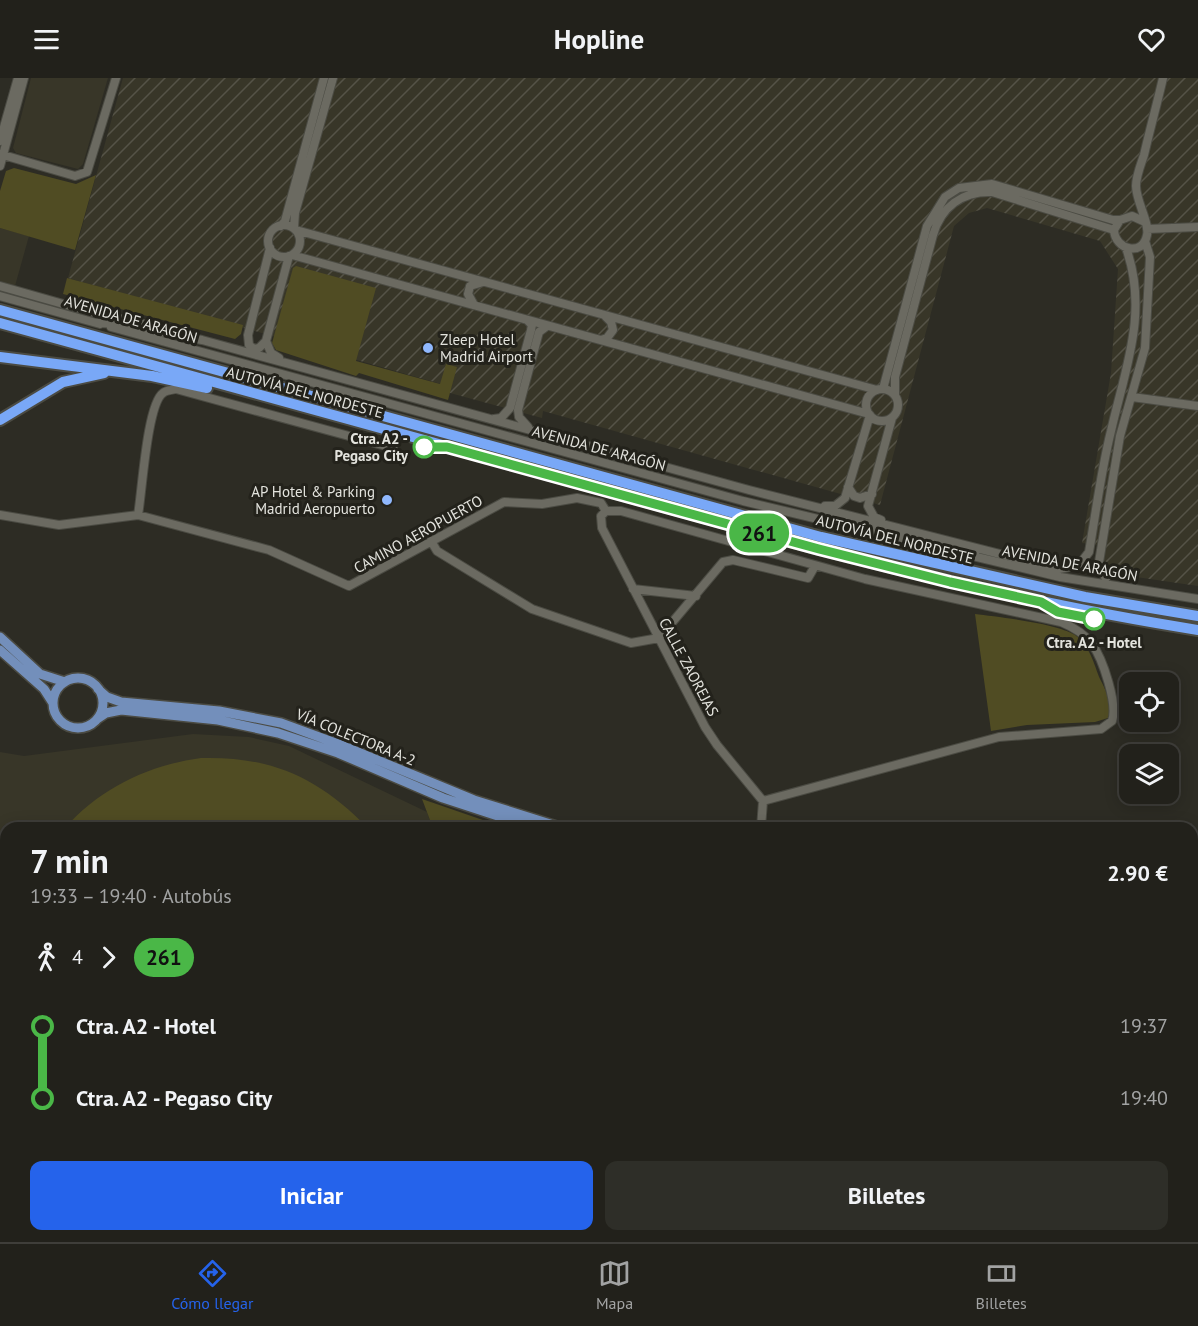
<!DOCTYPE html>
<html lang="es">
<meta charset="utf-8">
<style>
body{margin:0;font-family:"PT Sans",sans-serif;background:#2e2e28;color:#f1f3f6;height:100vh;display:flex;flex-direction:column;font-size:22px;white-space:nowrap}
*{box-sizing:border-box;margin:0}
p{font-size:20px;color:#a2a3a3}
.icon{flex:none;width:33px;height:33px;fill:none;stroke:currentColor;stroke-width:2;stroke-linecap:round;stroke-linejoin:round}
.map{position:relative;flex:1;overflow:hidden}
.sheet{position:absolute;left:0px;top:744px;width:1198px;height:420px;display:flex;flex-direction:column;background:#22211b;border-radius:18px 18px 0 0;box-shadow:0 3px 15px #0003,0 0 0 2px #3f3e3a}
.sheet>*{flex:none}
.badge{padding:0 12px;border-radius:20px;font-size:21px;line-height:39px}
.fabs{position:absolute;left:1119px;top:594px;display:grid;gap:12px}
.fabs a{display:grid;place-items:center;width:60px;height:60px;border-radius:12px;background:#22211b;box-shadow:0 3px 15px #0003,0 0 0 2px #3f3e3a;font-size:30px}
.map>.badge{position:absolute;translate:-50% -50%;box-shadow:0 0 0 3px #fff}
.legs{display:flex;align-items:center;gap:9px;height:66px;padding:0 30px;font-size:20px}
.legs p{margin-inline-start:auto}
.headline{display:flex;align-items:center;justify-content:space-between;height:102px;padding:0 30px}
h1{font-size:33px;font-weight:700;line-height:45px}
.button{display:flex;gap:12px;margin-top:auto;padding:12px 30px}
.button a{flex:1;height:69px;border-radius:12px;background:#2563eb;color:#fff;font-size:24px;font-weight:700;line-height:69px;text-align:center}
.button a+a{background:#2e2e28;color:#f1f3f6}
ul{padding:0 30px;list-style:none}
li{display:flex;align-items:center;gap:21px;height:72px;font-size:22px}
li i{display:grid;place-items:center;width:9px;height:100%;margin:0 8px;background:currentColor}
li i::after{content:'';width:15px;height:15px;margin:-8px;border:4px solid;border-radius:50%;background:#22211b}
li p{margin-inline-start:auto}
li:first-child i{background:linear-gradient(#0000 50%,currentColor 0)}
li:last-child i{background:linear-gradient(currentColor 50%,#0000 0)}
header{display:flex;justify-content:space-between;align-items:center;height:78px;padding:0 30px;background:#22211b;font-size:27px;font-weight:700}
.dock{display:flex;justify-content:space-around;align-items:center;height:84px;border-top:2px solid #3f3e3a;background:#22211b;font-size:16px;color:#a2a3a3}
.dock a{display:grid;justify-items:center;gap:3px}
.dock .current{color:#2563eb}
.map>svg:first-child{display:block}
.built{fill:#383628}
.industrial{fill:url(#industrial-furrows)}
.grass{fill:#504c23}
.lines{fill:none;stroke-linecap:round;stroke-linejoin:round}
.taxiway{stroke:#605f58;stroke-width:16}
.runway{stroke:#605f58;stroke-width:40}
.minor-casing{stroke:#4b4b43;stroke-width:10}
.major-casing{stroke:#4b4b43;stroke-width:12}
.highway-casing{stroke:#4b4b43;stroke-width:14}
.minor{stroke:#6b6a61;stroke-width:8}
.major{stroke:#738fbb;stroke-width:9}
.highway{stroke:#79a8f7;stroke-width:10}
.line-1-casing{stroke:#fff;stroke-width:14}
.line-1{stroke:#4ab747;stroke-width:9}
.poi-dot{fill:#90b8fd;stroke:#23221b;stroke-width:2}
.stop-1-dot{fill:#fff;stroke:#4ab747;stroke-width:3}
.labels{text-anchor:middle;dominant-baseline:central;stroke-width:6;stroke-linejoin:round;paint-order:stroke}
.street-label{font-size:15px;fill:#e3e3dd;stroke:#23221b}
.poi-label{font-size:15px;fill:#e3e3dd;stroke:#23221b;text-anchor:start}
.stop-label{font-size:15px;font-weight:bold;fill:#e3e3dd;stroke:#23221b;text-anchor:end}
</style>
<header><svg class="icon" aria-label="menu" viewBox="0 0 24 24"><path d="M4 6h16M4 12h16M4 18h16"/></svg>Hopline<svg class="icon" aria-label="heart" viewBox="0 0 24 24"><path d="M12 20l-8-8c-3-5 5-10 8-4 3-6 11-1 8 4z"/></svg></header>
<div class="map">
<svg width="1198" height="1164" viewBox="0 0 1198 1164">
<defs>
<pattern id="industrial-furrows" width="10" height="10" patternUnits="userSpaceOnUse" patternTransform="scale(1.5)"><rect width="10" height="10" fill="#383628"/><path d="M-1 1l2-2M0 10L10 0M9 11l2-2" fill="none" stroke="#555347"/></pattern>
</defs>
<rect width="100%" height="100%" fill="#2d2c24"/>
<!-- built -->
<path class="built" d="M31,0H108L83,86L78,91L16,75L13,70Z
M0,150L29,158L15,208L0,203Z
M193,656L249,659L289,668L427,734L433,750H6V1158H757L760,1164H0V674L24,678Z"/>
<!-- industrial -->
<path class="industrial" d="M123,0H1198V508L1102,494L1106,468L1082,465L1111,295L1118,191L1100,163L987,130L969,135L954,148L880,427L543,333L542,340L450,315L441,306L68,200Z
M820,1158H909V1164H819Z"/>
<!-- grass -->
<path class="grass" d="M14,90L76,106L96,97L75,172L0,150V113L6,93Z
M296,188L376,210L356,283L440,306L446,286L457,289L448,322L359,295L356,298L276,272L272,265L293,190Z
M67,200L243,247L241,256L235,261L63,216Z
M975,536C998,539 1056,545 1075,557C1089,566 1094,586 1100,601C1106,612 1113,629 1108,640L1095,644L1027,647L991,653Z
M201,680C272,678 319,700 368,750H65C100,710 149,687 201,680Z
M422,721L506,750H433Z
M1193,883L1198,884V1009L1192,1008Z
M6,939V1158H103L105,1164H0V1020Z
M1193,1037L1198,1038V1150L1193,1149Z
M109,1158H179L182,1164H112Z
M274,1158H350L353,1164H278Z
M357,1158H479L483,1164H361Z"/>
<g class="lines">
<!-- taxiway -->
<path class="taxiway" d="M502,1158L506,1164"/>
<!-- runway -->
<path class="runway" d="M227,1158L230,1164"/>
<!-- minor casing -->
<g class="minor-casing">
<path id="minor" d="M0,63L18,0
M0,76L75,98L87,94L116,0
M0,88L24,0
M1143,143L1132,138L1120,142L1114,152C1115,172 1143,179 1147,157C1150,146 1136,123 1136,108C1136,98 1141,86 1144,77C1150,51 1157,26 1163,0
M268 163a16 16 0 1 1 32 0a16 16 0 1 1-32 0Z
M281,148L285,143L324,0
M294,150L295,135L333,0
M1147,151L1198,149
M296,152L877,312
M270,170L248,257L249,267L254,271L259,270L266,263L289,178
M292,177L869,336
M0,208L102,237L157,249
M0,218L100,246
M474,227L468,216L470,208L483,204
M98,245L118,246L202,262L749,412L1059,491L1079,487L1089,474C1096,434 1101,393 1111,353C1125,291 1149,234 1126,170
M111,249L743,423L1060,499L1198,521
M601,262L607,260L613,252L611,244L606,239
M266,263L271,275L279,280
M866 327a16 16 0 1 1 32 0a16 16 0 1 1-32 0Z
M883,311L927,148L945,119L959,110L992,106L1113,142H1120
M895,317V299L933,157C941,129 962,113 992,114L1114,152
M1132,319L1198,328
M494,341L501,340L510,330L531,252L532,247L528,243
M528,349L519,339L518,332L539,254L547,248
M848,409L854,418L860,420L872,416
M825,428H835L845,420L870,337
M606,433H621L865,501L1061,544C1073,549 1084,555 1092,566C1103,581 1118,627 1112,643L1101,651L999,659L763,723
M606,433L601,438L602,450L705,649L717,667L763,723L761,750
M0,437L59,447L138,437L269,472L349,508L504,424L542,426L577,420L601,425L606,433
M138,437C142,415 147,326 163,315C166,312 172,312 176,311L393,370
M833,438L975,475
M881,442L874,439L868,428L892,340
M431,463L437,473L532,531L631,565L659,560L723,484L733,482L808,500L815,488
M1106,500L1098,490L1120,358L1145,270L1150,179L1145,163
M633,511L696,518
M1192,878H1198
M1192,1017L1198,1018
M1192,1028L1198,1029
M977,1158L1028,1164
M1089,1158L1097,1160
M1184,1158L1198,1160
M809,1164L810,1158
M915,1164L916,1158
M1128,1164H1145"/>
</g>
<!-- major casing -->
<g class="major-casing">
<path id="major" d="M0,559L40,596L65,604
M0,572L44,611L53,625
M53 625a25 25 0 1 1 50 0a25 25 0 1 1-50 0Z
M98,611L107,619L121,624L219,633L281,645L341,667L474,722L563,750
M97,641L106,635L121,632L218,642L278,655L338,675L443,720L534,750
M1192,818H1198
M1192,827H1198"/>
</g>
<!-- highway casing -->
<g class="highway-casing">
<path id="highway" d="M0,232L821,459L1085,519L1198,538
M0,245L819,471C944,503 1070,532 1198,552
M0,279L152,298L207,310
M0,342L63,304L104,295"/>
</g>
<!-- minor -->
<use href="#minor" class="minor"/>
<!-- major -->
<use href="#major" class="major"/>
<!-- highway -->
<use href="#highway" class="highway"/>
</g>
<g class="lines">
<!-- line-1 casing -->
<g class="line-1-casing">
<path id="line-1" d="M424,369H447L819,471L950,504L1041,524L1058,534L1094,541"/>
</g>
<!-- line-1 -->
<use href="#line-1" class="line-1"/>
</g>
<!-- markers -->
<g class="poi-dot">
<circle cx="428" cy="270" r="6"/>
<circle cx="387" cy="422" r="6"/>
</g>
<g class="stop-1-dot">
<circle cx="424" cy="369" r="10"/>
<circle cx="1094" cy="541" r="10"/>
</g>
<g class="labels">
<!-- street labels -->
<g class="street-label">
<text transform="translate(131 241) rotate(16)">AVENIDA DE ARAGÓN</text>
<text transform="translate(305 314) rotate(15)">AUTOVÍA DEL NORDESTE</text>
<text transform="translate(599 370) rotate(15)">AVENIDA DE ARAGÓN</text>
<text transform="translate(418 456) rotate(-29)">CAMINO AEROPUERTO</text>
<text transform="translate(895 461) rotate(14)">AUTOVÍA DEL NORDESTE</text>
<text transform="translate(1070 485) rotate(11)">AVENIDA DE ARAGÓN</text>
<text transform="translate(689 589) rotate(62)">CALLE ZAOREJAS</text>
<text transform="translate(356 659) rotate(22)">VÍA COLECTORA A-2</text>
</g>
<!-- poi labels -->
<g class="poi-label">
<text x="440" y="261">Zleep Hotel<tspan x="440" dy="17">Madrid Airport</tspan></text>
<text x="375" y="413" text-anchor="end">AP Hotel &amp; Parking<tspan x="375" dy="17">Madrid Aeropuerto</tspan></text>
</g>
<!-- stop labels -->
<g class="stop-label">
<text x="408" y="360">Ctra. A2 -<tspan x="408" dy="17">Pegaso City</tspan></text>
<text x="1094" y="564" text-anchor="middle">Ctra. A2 - Hotel</text>
</g>
</g>
</svg>
<div class="fabs">
<a><svg class="icon" aria-label="locate" viewBox="0 0 24 24"><circle cx="12" cy="12" r="6"/><path d="M12 2v4M12 18v4M2 12h4M18 12h4"/></svg></a>
<a><svg class="icon" aria-label="layers" viewBox="0 0 24 24"><path d="M12 4l9 5-9 5-9-5zM3 14l9 5 9-5"/></svg></a>
</div>
<b class="badge" style="left:759px;top:455px;background:#4ab747;color:#111">261</b>
<section class="sheet">
<div class="headline"><div><h1>7 min</h1><p>19:33 – 19:40 · Autobús</p></div><b>2.90 €</b></div>
<div class="legs"><svg class="icon" aria-label="walk" viewBox="0 0 24 24"><circle cx="13" cy="4" r="2"/><path d="M13 8l-2 6 4 7M11 14l-3 7M7 12l3-4h3l4 4"/></svg>4<svg class="icon" aria-label="forward" viewBox="0 0 24 24"><path d="M9 5l7 7-7 7"/></svg><b class="badge" style="background:#4ab747;color:#111">261</b></div>
<ul>
<li><i style="color:#4ab747"></i><b>Ctra. A2 - Hotel</b><p>19:37</p></li>
<li><i style="color:#4ab747"></i><b>Ctra. A2 - Pegaso City</b><p>19:40</p></li>
</ul>
<div class="button"><a>Iniciar</a><a>Billetes</a></div>
</section>
</div>
<nav class="dock">
<a class="current"><svg class="icon" aria-label="directions" viewBox="0 0 24 24"><path d="M12 3l9 9-9 9-9-9zM9 14v-3h6M13 9l2 2-2 2"/></svg>Cómo llegar</a>
<a><svg class="icon" aria-label="map" viewBox="0 0 24 24"><path d="M3 6l6-2 6 2 6-2v14l-6 2-6-2-6 2zM9 4v14M15 6v14"/></svg>Mapa</a>
<a><svg class="icon" aria-label="tickets" viewBox="0 0 24 24"><path d="M3 7h18v10H3zM15 7v10"/></svg>Billetes</a>
</nav>
